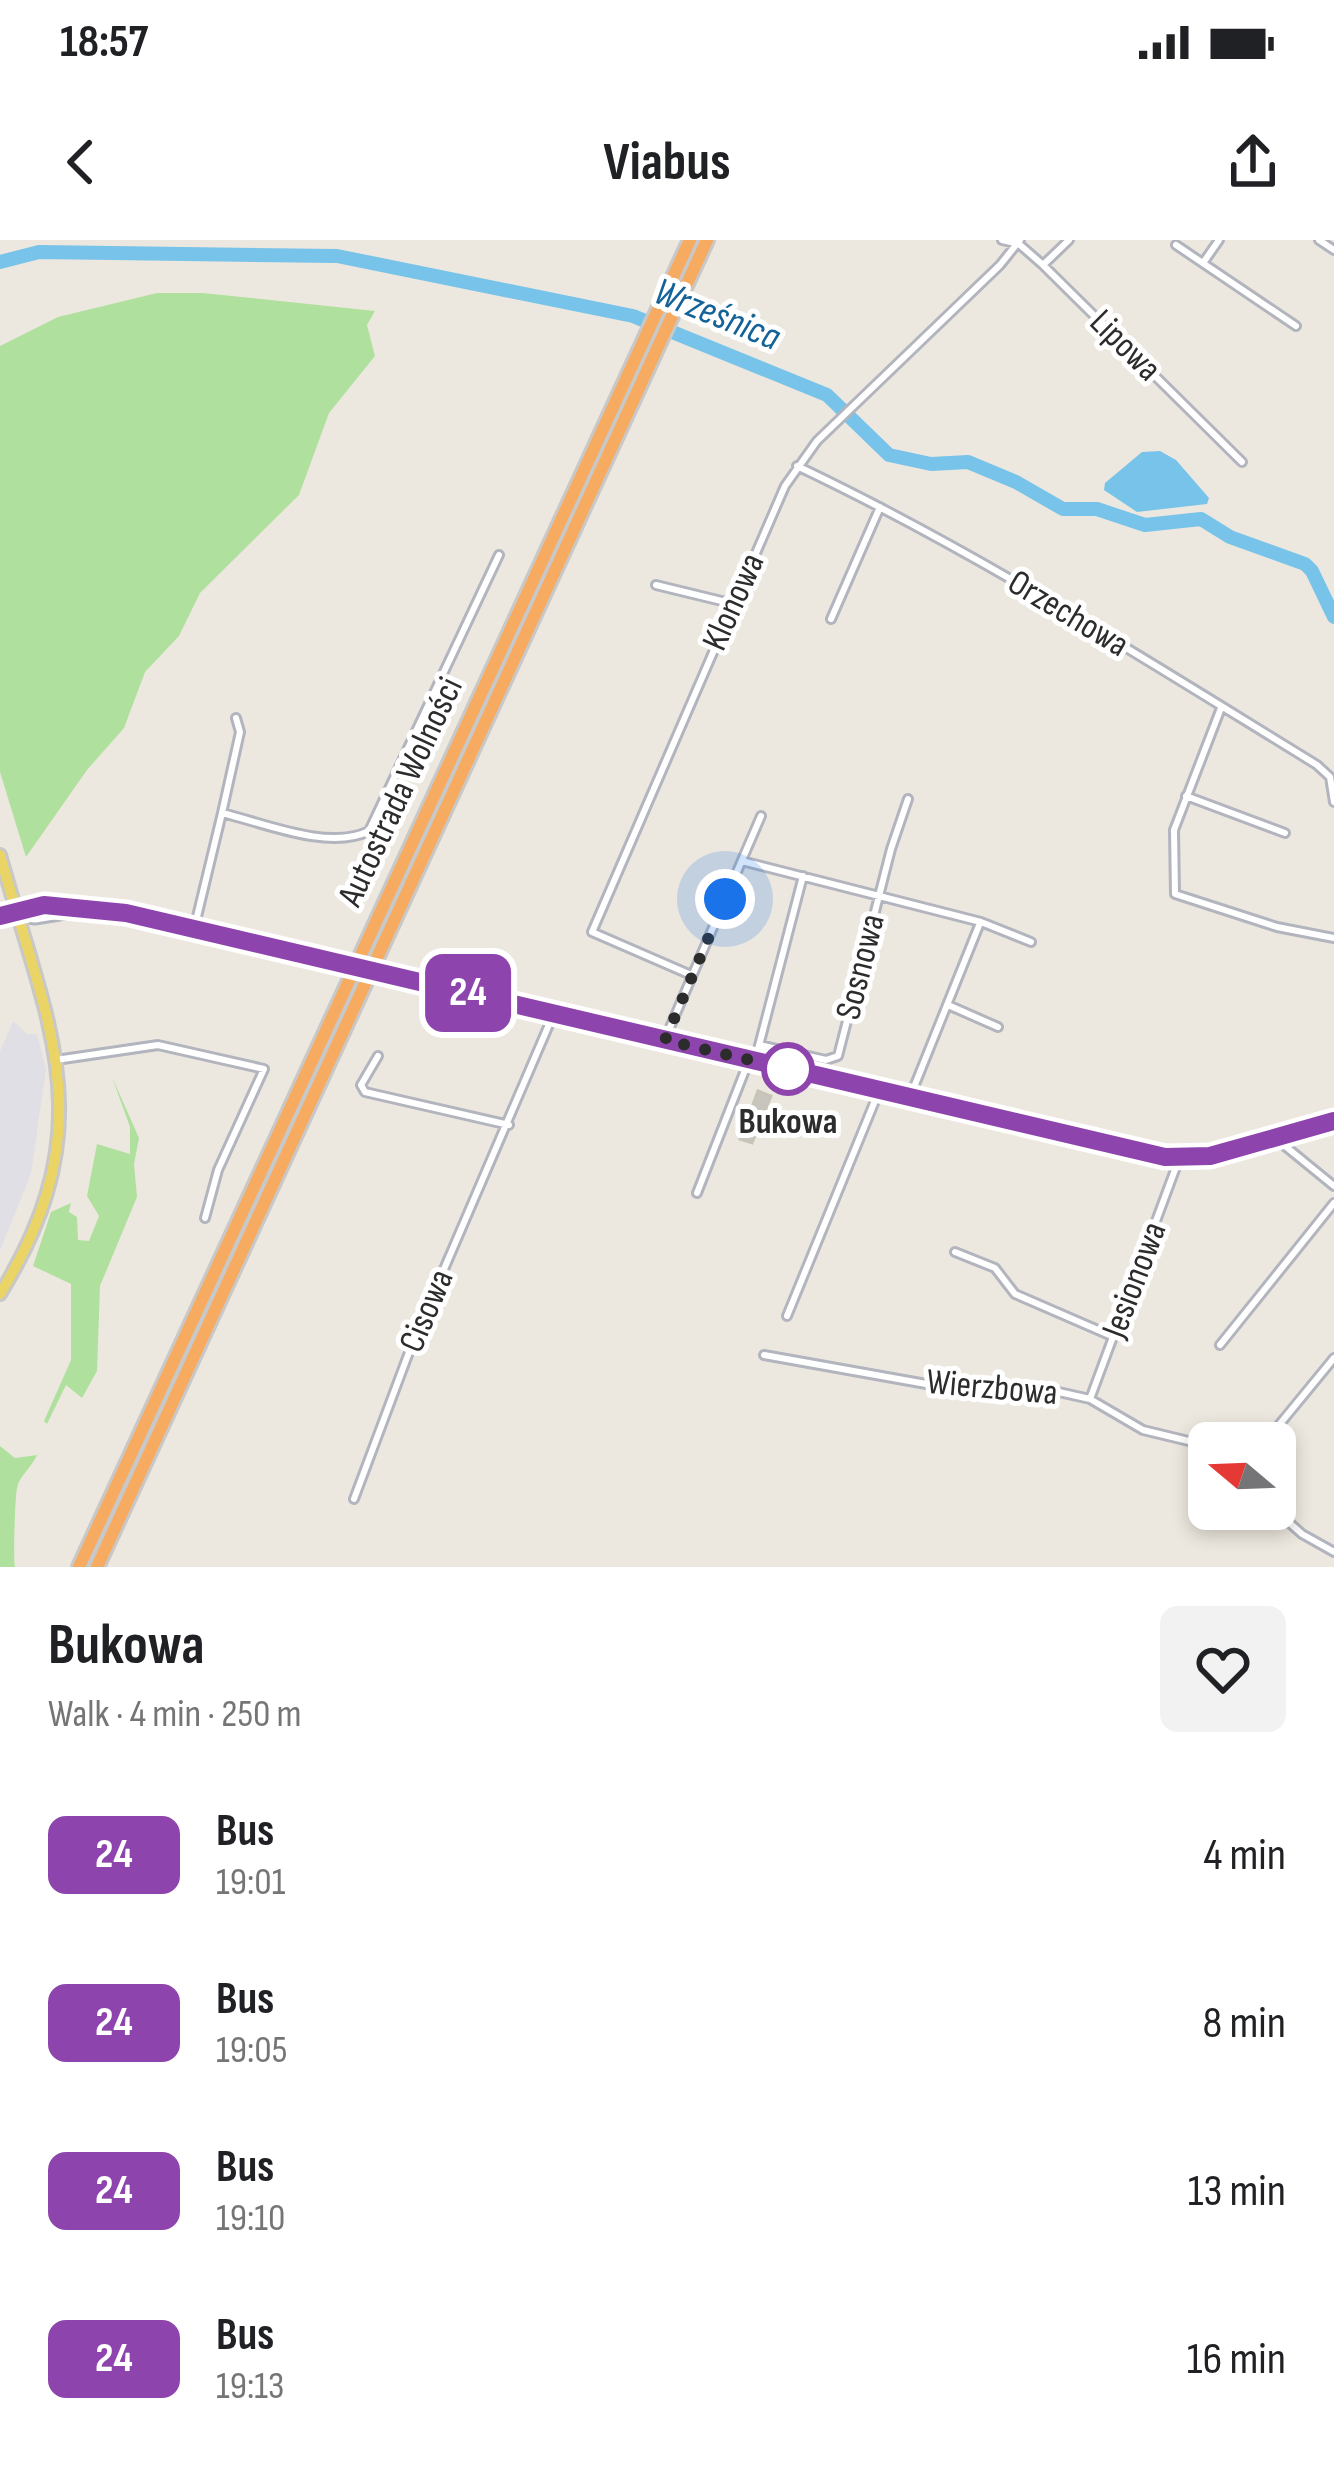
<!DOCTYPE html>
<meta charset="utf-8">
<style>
body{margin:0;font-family:"Sofia Sans Condensed",sans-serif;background:#f2f2f2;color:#202124;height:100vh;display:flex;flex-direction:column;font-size:45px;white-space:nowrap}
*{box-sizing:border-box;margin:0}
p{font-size:39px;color:#757577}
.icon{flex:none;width:66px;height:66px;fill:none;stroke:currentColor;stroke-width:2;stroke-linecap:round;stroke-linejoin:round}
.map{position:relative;height:1327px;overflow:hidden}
.sheet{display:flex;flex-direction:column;background:#fff;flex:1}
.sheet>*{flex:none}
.badge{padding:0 24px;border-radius:18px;font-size:42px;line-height:78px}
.needle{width:78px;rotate:289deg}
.tools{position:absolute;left:1188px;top:1182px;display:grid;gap:24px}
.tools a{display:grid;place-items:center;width:108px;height:108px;border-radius:18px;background:#fff;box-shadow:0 6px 18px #0003;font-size:60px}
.you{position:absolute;width:60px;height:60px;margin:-30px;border:9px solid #fff;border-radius:50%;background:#1a73e8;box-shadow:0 0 0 18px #1a73e833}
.map>.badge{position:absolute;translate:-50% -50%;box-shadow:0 0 0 6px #fff}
.round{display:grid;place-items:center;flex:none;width:126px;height:126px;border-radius:18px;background:#f2f2f2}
.overview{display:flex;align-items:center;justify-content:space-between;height:204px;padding:0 48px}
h1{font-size:57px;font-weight:700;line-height:90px}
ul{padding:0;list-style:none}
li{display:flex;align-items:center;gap:36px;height:168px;padding:0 48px}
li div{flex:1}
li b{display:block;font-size:45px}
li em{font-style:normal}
li .badge{min-width:132px;font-weight:700;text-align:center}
.status{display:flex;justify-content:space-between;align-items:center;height:84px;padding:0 60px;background:#fff;direction:ltr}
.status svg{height:33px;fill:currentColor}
header{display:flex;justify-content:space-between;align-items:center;height:156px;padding:0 48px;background:#fff;font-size:54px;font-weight:700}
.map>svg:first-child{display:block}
.industrial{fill:#e1dfe6}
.green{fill:#b0e09e}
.water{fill:#77c3e9}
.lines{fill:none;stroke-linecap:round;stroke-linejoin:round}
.river{stroke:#77c3e9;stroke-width:14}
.building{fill:#c8c4be;stroke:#c8c4b8;stroke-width:3}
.minor-casing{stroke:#b2b4be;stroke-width:12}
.tertiary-casing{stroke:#b2b4be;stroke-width:14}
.secondary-casing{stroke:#b2b4be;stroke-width:15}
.primary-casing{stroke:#c8c8c8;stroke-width:16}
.motorway-casing{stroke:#c8c8c8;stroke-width:18}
.minor{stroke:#fff;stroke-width:6}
.tertiary{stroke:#fff;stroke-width:8}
.secondary{stroke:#fff;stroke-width:9}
.primary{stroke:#ead466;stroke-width:10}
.motorway{stroke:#f6ab60;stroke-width:12}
.secondary-bridge-casing{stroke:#b2b4be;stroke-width:15;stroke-linecap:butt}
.secondary-bridge{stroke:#fff;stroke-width:9}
.line-casing{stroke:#fff;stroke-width:27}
.line{stroke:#8e44ad;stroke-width:18}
.walk{stroke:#2c2c2c;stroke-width:12;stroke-dasharray:0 21.6}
.stop-dot{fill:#fff;stroke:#8e44ad;stroke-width:6}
.labels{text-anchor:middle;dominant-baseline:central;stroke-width:10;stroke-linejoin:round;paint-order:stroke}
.street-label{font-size:36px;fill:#2c2c2c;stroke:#fff}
.stop-label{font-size:36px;font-weight:bold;fill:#2c2c2c;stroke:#fff}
.water-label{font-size:39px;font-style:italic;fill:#146297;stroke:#fff}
</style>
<div class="status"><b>18:57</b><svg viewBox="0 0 49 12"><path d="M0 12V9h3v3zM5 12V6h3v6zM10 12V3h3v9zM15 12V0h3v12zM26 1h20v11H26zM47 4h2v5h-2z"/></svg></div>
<header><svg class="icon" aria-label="back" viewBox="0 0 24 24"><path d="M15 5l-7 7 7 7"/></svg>Viabus<svg class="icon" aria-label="share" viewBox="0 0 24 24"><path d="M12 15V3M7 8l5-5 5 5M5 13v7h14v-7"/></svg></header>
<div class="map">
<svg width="1334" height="1327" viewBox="0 0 1334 1327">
<rect width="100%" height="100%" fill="#ede8df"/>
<!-- industrial -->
<path class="industrial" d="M13,781L27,794H37L46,829L31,934L0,1011V811Z"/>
<!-- green -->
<path class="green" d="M157,53H203L375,71L367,85L375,116L329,173L299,255L200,353L179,396L145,432L124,488L87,530L26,617L0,532V106L58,77Z
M648,98L653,100L368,724L361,722Z
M356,733L362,735L115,1277L91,1327H85Z
M112,837L139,898L134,924L137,957L100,1046L97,1131L82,1158L66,1145L47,1184L44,1181L71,1120V1044L33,1026L51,972L71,963L69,972L77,977L78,1000L89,1001L99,976L87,956L97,904L130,914V887Z
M0,1206L15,1218L37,1215C33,1226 19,1236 17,1248C15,1259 13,1318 15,1327H0Z"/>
<!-- water -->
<path class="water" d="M1160,211L1176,220L1209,258L1207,264L1137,272L1104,250L1105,243L1142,212Z"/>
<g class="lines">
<!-- river -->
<path class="river" d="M0,22L39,12L337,16L633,76L827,155L889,215L931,224L968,222L1016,242L1063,269H1097L1145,285L1201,279L1230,297L1305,324L1312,331L1334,377"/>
</g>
<!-- building -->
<path class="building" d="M758,851L771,856L752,903L740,899Z"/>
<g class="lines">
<!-- minor casing -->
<g class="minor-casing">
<path id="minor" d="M1002,0L1019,4L1043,25L1242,222
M1319,0L1334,10
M1176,5L1296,86
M1203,23L1219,0
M1043,25L1069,0
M797,226C978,312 1146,420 1317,525L1330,537L1334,562
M656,345L734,364
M831,379L880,267
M1221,468L1174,590L1175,654L1277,687L1334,698
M1186,556L1285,593
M222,573L240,492L236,478
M742,621L981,682L1031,702
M195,685L222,573C264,583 329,611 369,591L499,315
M691,735L592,692L785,246L817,201L1000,25L1020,0
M948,765L998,787
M665,799L761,576
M759,805L826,820L838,816L891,609L908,559
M378,816L361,845L365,852L509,885
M56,820L158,805L264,829L218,930L205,978
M755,821L803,636
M910,857L980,683
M1281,896L1285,906L1334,946
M697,953L749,820
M955,1012L995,1028L1015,1054L1114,1097
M787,1076L879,851
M1220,1105L1334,963
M764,1115L971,1152L1041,1148L1090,1159L1143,1190L1201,1204L1209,1212
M1090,1159L1179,919
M1279,1185L1334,1118
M354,1259L414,1099L554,773
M1274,1269L1302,1294L1334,1312"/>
</g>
<!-- tertiary casing -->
<g class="tertiary-casing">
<path id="tertiary" d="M0,676L17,675"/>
</g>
<!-- secondary casing -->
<g class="secondary-casing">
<path id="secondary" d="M17,675C72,644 259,704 326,720
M17,675L35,678L84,670
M399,737L1165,917L1210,916L1334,881"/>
</g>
<!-- primary casing -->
<g class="primary-casing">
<path id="primary" d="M0,615C49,790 104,885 0,1054"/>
</g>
<!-- motorway casing -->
<g class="motorway-casing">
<path id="motorway" d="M79,1327L690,0
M97,1327L707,0"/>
</g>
<!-- minor -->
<use href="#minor" class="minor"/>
<!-- tertiary -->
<use href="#tertiary" class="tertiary"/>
<!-- secondary -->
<use href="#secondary" class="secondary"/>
<!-- primary -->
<use href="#primary" class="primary"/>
<!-- motorway -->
<use href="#motorway" class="motorway"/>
<!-- secondary-bridge casing -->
<g class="secondary-bridge-casing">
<path id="secondary-bridge" d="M326,720L399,737"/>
</g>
<!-- secondary-bridge -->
<use href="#secondary-bridge" class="secondary-bridge"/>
</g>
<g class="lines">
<!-- line casing -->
<g class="line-casing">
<path id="line" d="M0,676L44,665L126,673L1165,917L1210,916L1334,881"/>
</g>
<!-- line -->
<use href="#line" class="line"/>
<!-- walk -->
<path class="walk" d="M725,659L665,800L788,829"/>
</g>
<!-- markers -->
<circle class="stop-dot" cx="788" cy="829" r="24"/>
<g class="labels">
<!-- street labels -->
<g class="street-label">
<text transform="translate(1125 106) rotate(45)">Lipowa</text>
<text transform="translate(734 362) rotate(-66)">Klonowa</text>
<text transform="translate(1068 374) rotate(31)">Orzechowa</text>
<text transform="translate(401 552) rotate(-65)">Autostrada Wolności</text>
<text transform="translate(861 727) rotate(-76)">Sosnowa</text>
<text transform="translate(1135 1040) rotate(-69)">Jesionowa</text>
<text transform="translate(427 1071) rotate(-67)">Cisowa</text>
<text transform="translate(992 1148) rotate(5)">Wierzbowa</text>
</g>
<!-- stop labels -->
<g class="stop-label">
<text x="788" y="882">Bukowa</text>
</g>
<!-- water labels -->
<g class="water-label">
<text transform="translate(717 75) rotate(22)">Wrześnica</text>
</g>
</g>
</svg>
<div class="tools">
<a><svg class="needle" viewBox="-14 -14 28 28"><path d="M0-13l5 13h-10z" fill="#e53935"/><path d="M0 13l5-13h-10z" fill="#757577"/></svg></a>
</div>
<div class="you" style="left:725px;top:659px"></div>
<b class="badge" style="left:468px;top:753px;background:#8e44ad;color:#fff">24</b>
</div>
<section class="sheet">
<div class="overview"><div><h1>Bukowa</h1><p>Walk · 4 min · 250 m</p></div><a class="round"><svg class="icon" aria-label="heart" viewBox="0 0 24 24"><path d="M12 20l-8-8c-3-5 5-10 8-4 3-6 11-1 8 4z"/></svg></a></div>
<ul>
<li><span class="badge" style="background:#8e44ad;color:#fff">24</span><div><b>Bus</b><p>19:01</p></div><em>4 min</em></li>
<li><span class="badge" style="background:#8e44ad;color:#fff">24</span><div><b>Bus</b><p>19:05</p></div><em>8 min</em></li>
<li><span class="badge" style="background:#8e44ad;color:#fff">24</span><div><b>Bus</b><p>19:10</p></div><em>13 min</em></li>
<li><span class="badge" style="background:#8e44ad;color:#fff">24</span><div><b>Bus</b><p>19:13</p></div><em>16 min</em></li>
</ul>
</section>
